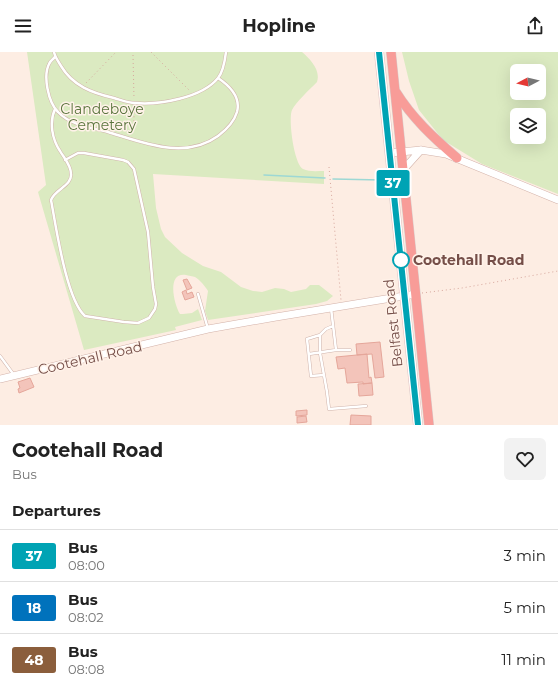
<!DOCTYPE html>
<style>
body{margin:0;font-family:Montserrat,sans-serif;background:#f2f2f2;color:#222;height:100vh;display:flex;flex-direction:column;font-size:15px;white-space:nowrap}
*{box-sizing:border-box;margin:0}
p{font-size:13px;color:#767676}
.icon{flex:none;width:22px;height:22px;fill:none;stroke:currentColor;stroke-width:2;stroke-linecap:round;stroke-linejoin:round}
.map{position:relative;height:373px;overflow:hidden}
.drawer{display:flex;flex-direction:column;background:#fff;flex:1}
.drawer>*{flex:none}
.badge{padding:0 8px;border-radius:3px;font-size:14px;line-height:26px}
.needle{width:26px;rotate:263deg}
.fabs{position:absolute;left:510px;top:12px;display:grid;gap:8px}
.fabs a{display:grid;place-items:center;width:36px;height:36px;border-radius:6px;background:#fff;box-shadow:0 4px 16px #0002;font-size:20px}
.map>.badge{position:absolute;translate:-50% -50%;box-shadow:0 0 0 2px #fff}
h2{padding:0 12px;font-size:15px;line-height:36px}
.round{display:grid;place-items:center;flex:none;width:42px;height:42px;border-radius:6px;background:#f2f2f2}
.summary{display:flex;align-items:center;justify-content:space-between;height:68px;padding:0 12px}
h1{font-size:19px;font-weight:700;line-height:30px}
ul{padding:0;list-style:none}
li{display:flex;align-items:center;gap:12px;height:52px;padding:0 12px;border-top:1px solid #e0e0e0}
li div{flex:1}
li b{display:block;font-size:15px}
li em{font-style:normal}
li .badge{min-width:44px;font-weight:700;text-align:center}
header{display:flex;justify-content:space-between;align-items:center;height:52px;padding:0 12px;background:#fff;font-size:18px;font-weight:700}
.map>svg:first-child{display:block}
.green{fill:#dbeac1;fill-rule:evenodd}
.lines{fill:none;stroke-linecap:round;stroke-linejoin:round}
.stream{stroke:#9dd8d4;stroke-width:1.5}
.building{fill:#f3c4ba;stroke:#e5a69a}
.lane-casing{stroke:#d0b4ac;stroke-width:3.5}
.secondary-casing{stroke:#d3b2a9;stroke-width:8}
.highway-casing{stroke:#d8cdcc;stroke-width:10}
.path{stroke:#d7a79d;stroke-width:1;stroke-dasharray:1 3;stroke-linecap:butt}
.lane{stroke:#fff;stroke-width:2.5}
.secondary{stroke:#fff;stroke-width:7}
.highway{stroke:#f89c98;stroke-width:9}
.line-casing{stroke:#fff;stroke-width:9}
.line{stroke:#00a3b4;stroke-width:6}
.stop-dot{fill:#fff;stroke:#00a3b4;stroke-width:2}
.labels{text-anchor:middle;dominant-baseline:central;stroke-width:3;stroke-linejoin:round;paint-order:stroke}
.park-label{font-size:14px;fill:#5a753d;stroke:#fff2e9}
.stop-label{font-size:14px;font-weight:bold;fill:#754e48;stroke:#fff2e9;text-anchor:start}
.street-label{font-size:14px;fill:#754e48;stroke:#fff2e9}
</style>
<header><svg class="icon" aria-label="menu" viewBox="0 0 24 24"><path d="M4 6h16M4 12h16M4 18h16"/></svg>Hopline<svg class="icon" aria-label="share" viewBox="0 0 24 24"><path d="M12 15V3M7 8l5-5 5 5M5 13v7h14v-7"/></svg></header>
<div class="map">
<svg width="558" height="373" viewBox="0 0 558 373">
<rect width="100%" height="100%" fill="#fdede3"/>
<!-- green -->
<path class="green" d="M27,0H302C310,7 321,18 317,30C310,37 296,50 292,58C288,67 294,112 303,117C309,120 317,119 324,119V132L153,122L156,156L161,177L165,185L182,201L203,214L221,220L241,235L253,239L262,240L275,236L284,237L291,240L306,237L310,233H319L333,244L327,249L316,252L208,268L205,259L208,239C205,234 200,228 195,225C193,224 188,224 186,223C166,220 174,252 180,262H183L192,261L198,257L202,268L175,275L176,278L84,298L38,140L46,133Z
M402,0H558V142L482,112L443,88L419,58L409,29ZM517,19H539V41H517ZM517,63H539V85H517Z"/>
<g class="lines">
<!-- stream -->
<path class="stream" d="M264,123L325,126
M333,127L382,128"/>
</g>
<!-- building -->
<path class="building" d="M187,227L192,236L187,238L183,228Z
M186,238L187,242L192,240L194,245L185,248L182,240Z
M380,290L384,325L375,326L372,302L357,303L356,292Z
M367,302L369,326L371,325L372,331L363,332V330L347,331L345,316L338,317L336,305Z
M30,326L34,335L19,341L18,337L20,336L18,330Z
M372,331L373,343L359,344L358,332Z
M307,358V363L296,364V359Z
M351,363L371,364V373H350Z
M306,364L307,370L297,371V365Z"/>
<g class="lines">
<!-- lane casing -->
<g class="lane-casing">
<path id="lane" d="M54,0C55,5 58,9 61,14C73,34 92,41 114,46C121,48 128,51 135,51C159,53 202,46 218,26C223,20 225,8 226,0
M55,5C53,7 50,9 49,12C43,24 48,50 58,60C70,73 92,76 108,80C144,91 185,108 218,84C226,78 234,70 237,60C241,45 230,34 218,26
M55,57C49,70 52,87 60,99C64,106 71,113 71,122C72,134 55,137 51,148C56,174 66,247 85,264L124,270L138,271L149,266L155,257L156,252L153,235L148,180L134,117L128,110L123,108L84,101H78L65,108
M198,242L208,277
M331,256L336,298H350
M320,283V301L327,340L329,357L366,354
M309,302L336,298
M0,304L14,323
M324,323L311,324L307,287L320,283L326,277L333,274"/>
</g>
<!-- secondary casing -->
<g class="secondary-casing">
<path id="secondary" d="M390,101L421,98L446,102L558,148
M403,118L421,98
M0,327L208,277L276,265L416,242"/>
</g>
<!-- highway casing -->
<g class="highway-casing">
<path id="highway" d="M379,0L418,373
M391,0L429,373
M396,40C412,66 434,86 457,106"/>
</g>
<!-- path -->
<path class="path" d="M151,0L190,39
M133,3L134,47
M86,31L116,0
M117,78L119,77L120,74L134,69V55
M329,115L341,248
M422,241L462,236L558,219"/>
<!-- lane -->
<use href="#lane" class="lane"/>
<!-- secondary -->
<use href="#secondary" class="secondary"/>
<!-- highway -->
<use href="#highway" class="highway"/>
</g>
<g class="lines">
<!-- line casing -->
<g class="line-casing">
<path id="line" d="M379,0L418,373"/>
</g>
<!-- line -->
<use href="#line" class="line"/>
</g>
<!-- markers -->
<circle class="stop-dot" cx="401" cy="208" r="8"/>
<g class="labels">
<!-- park labels -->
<g class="park-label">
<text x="102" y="57">Clandeboye<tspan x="102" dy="16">Cemetery</tspan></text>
</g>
<!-- stop labels -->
<g class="stop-label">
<text x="413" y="208">Cootehall Road</text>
</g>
<!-- street labels -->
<g class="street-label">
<text transform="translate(393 271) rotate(-96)">Belfast Road</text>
<text transform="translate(90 306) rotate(-13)">Cootehall Road</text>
</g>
</g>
</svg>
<div class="fabs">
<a><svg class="needle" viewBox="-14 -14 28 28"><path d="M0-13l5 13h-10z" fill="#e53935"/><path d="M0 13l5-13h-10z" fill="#767676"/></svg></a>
<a><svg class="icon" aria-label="layers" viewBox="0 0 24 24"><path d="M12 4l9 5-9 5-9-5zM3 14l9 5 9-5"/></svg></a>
</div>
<b class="badge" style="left:393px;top:131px;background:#00a3b4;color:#fff">37</b>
</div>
<section class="drawer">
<div class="summary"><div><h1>Cootehall Road</h1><p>Bus</p></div><a class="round"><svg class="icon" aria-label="heart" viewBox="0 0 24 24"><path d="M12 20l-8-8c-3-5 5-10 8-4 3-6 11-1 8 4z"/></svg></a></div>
<h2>Departures</h2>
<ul>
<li><span class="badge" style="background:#00a3b4;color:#fff">37</span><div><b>Bus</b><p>08:00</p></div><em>3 min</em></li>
<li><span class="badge" style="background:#0072bc;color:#fff">18</span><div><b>Bus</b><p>08:02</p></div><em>5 min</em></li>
<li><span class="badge" style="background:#8b5e3c;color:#fff">48</span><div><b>Bus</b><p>08:08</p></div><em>11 min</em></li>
</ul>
</section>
